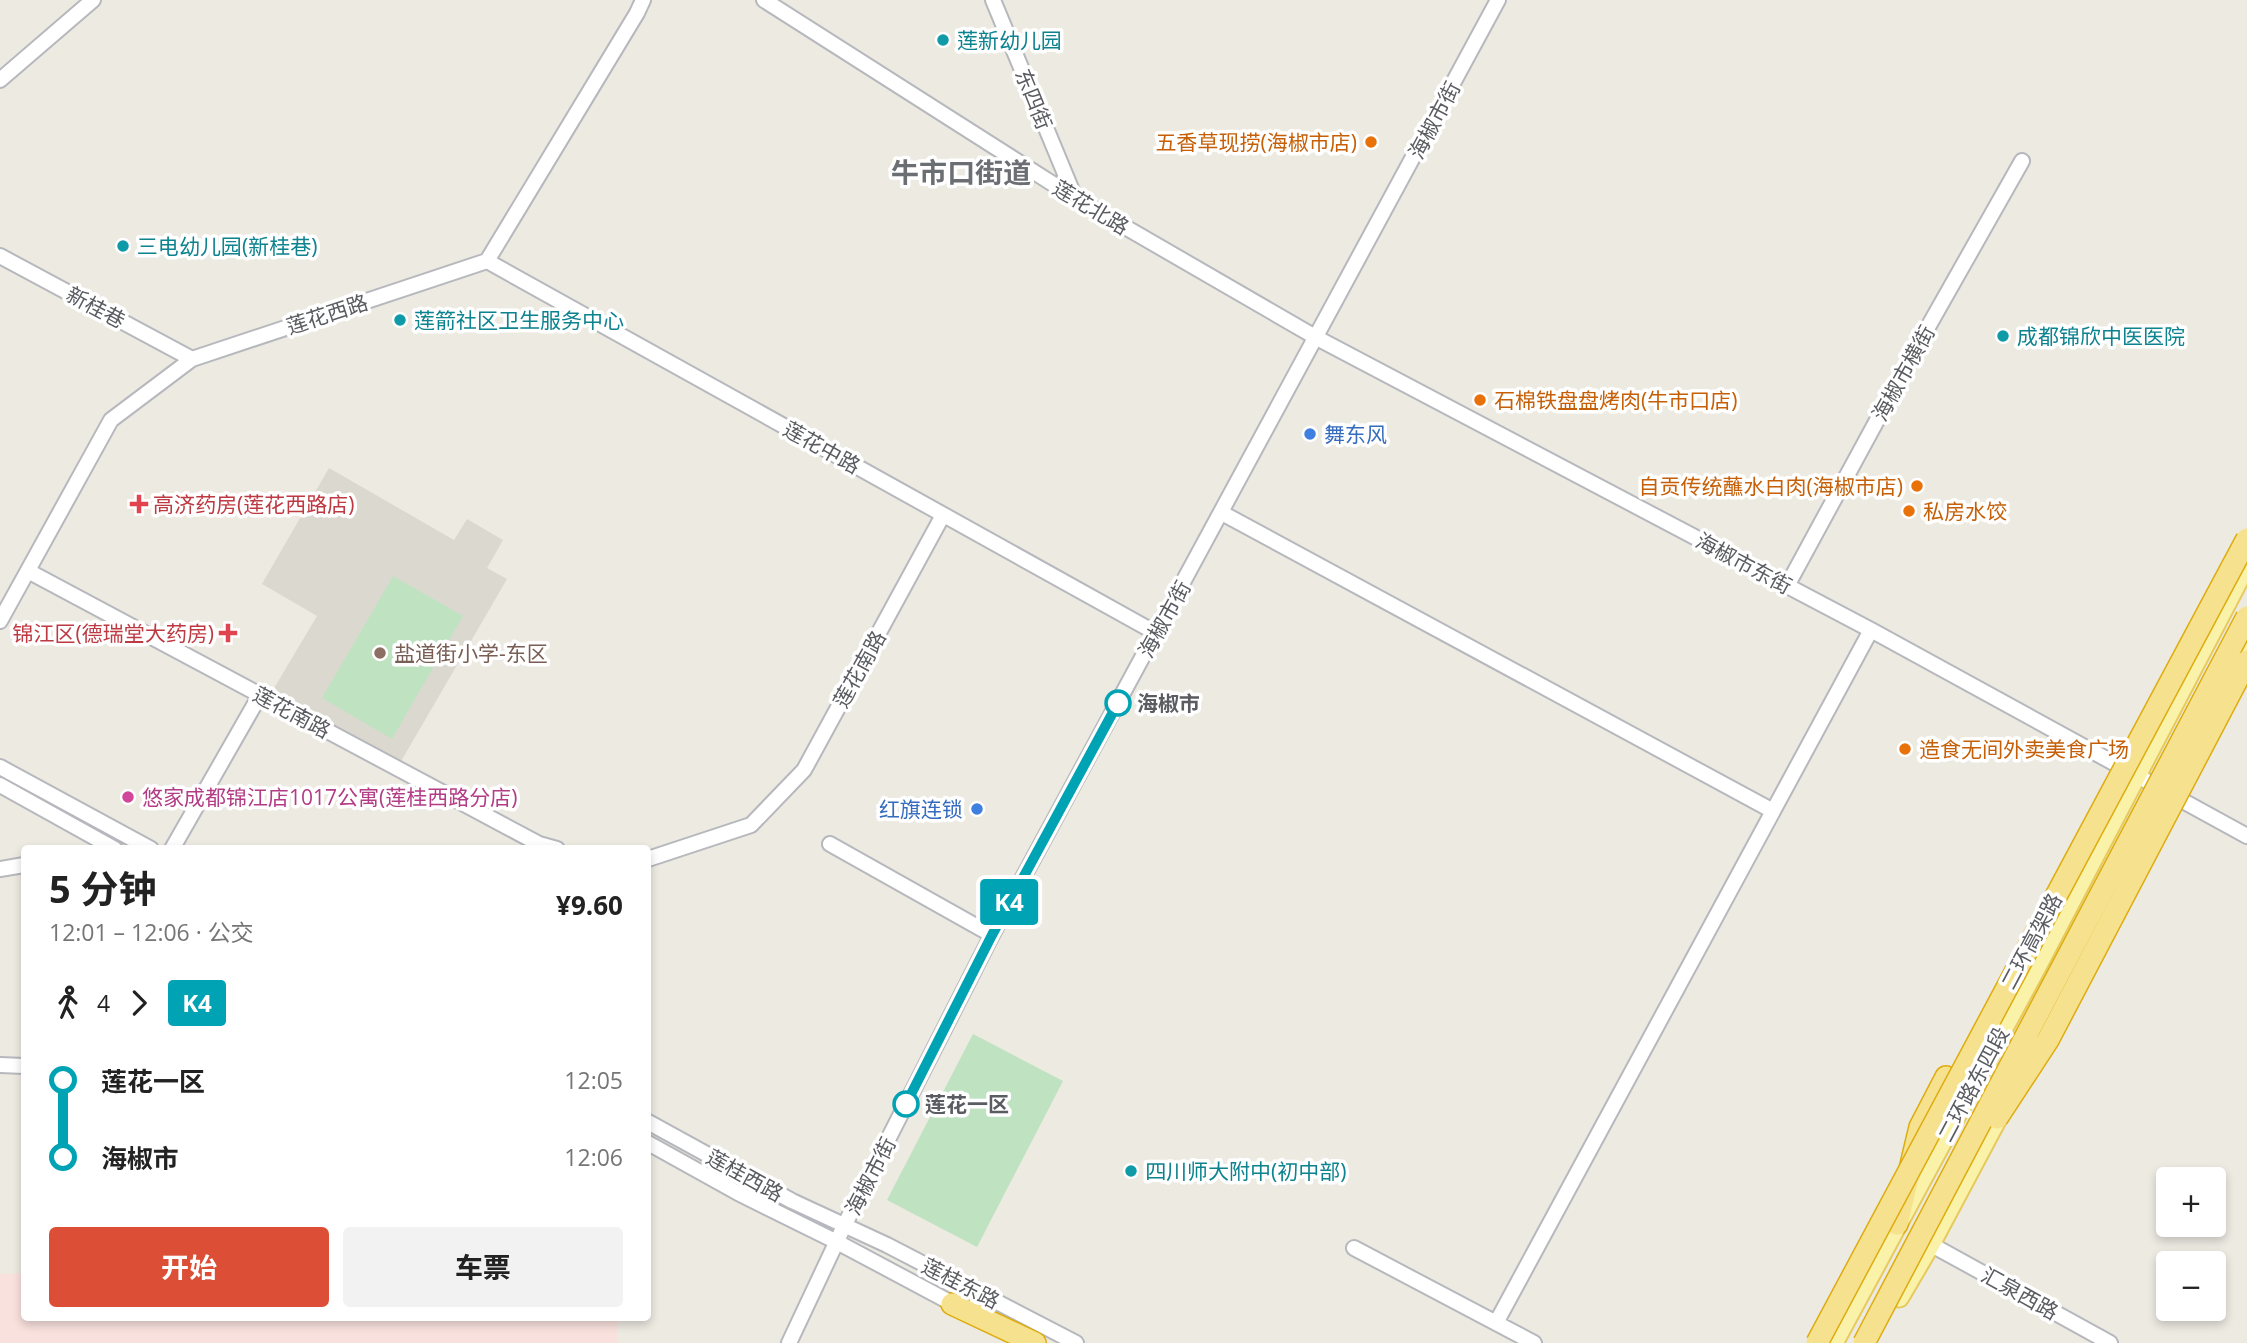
<!DOCTYPE html>
<html lang="zh">
<meta charset="utf-8">
<style>
body{margin:0;font-family:"Open Sans","Noto Sans SC",sans-serif;background:#f2f2f2;color:#222;height:100vh;display:flex;flex-direction:column;font-size:26px;white-space:nowrap}
*{box-sizing:border-box;margin:0}
p{font-size:23px;color:#767676}
.icon{flex:none;width:38px;height:38px;fill:none;stroke:currentColor;stroke-width:2;stroke-linecap:round;stroke-linejoin:round}
.map{position:relative;flex:1;overflow:hidden}
.sheet{position:absolute;left:21px;top:845px;width:630px;height:476px;display:flex;flex-direction:column;background:#fff;border-radius:7px;box-shadow:0 4px 10px #0003}
.sheet>*{flex:none}
.badge{padding:0 14px;border-radius:5px;font-size:24px;line-height:46px}
.fabs{position:absolute;left:2156px;top:1167px;display:grid;gap:14px}
.fabs a{display:grid;place-items:center;width:70px;height:70px;border-radius:7px;background:#fff;box-shadow:0 4px 10px #0003;font-size:35px}
.map>.badge{position:absolute;translate:-50% -50%;box-shadow:0 0 0 4px #fff}
.legs{display:flex;align-items:center;gap:10px;height:77px;padding:0 28px;font-size:23px}
.legs p{margin-inline-start:auto}
.headline{display:flex;align-items:center;justify-content:space-between;height:119px;padding:0 28px}
h1{font-size:38px;font-weight:700;line-height:52px}
.cta{display:flex;gap:14px;margin-top:auto;padding:14px 28px}
.cta a{flex:1;height:80px;border-radius:7px;background:#dd4e36;color:#fff;font-size:28px;font-weight:700;line-height:80px;text-align:center}
.cta a+a{background:#f2f2f2;color:#222}
ul{padding:0 28px;list-style:none}
li{display:flex;align-items:center;gap:24px;height:77px;font-size:26px}
li i{display:grid;place-items:center;width:10px;height:100%;margin:0 9px;background:currentColor}
li i::after{content:'';width:18px;height:18px;margin:-9px;border:5px solid;border-radius:50%;background:#fff}
li p{margin-inline-start:auto}
li:first-child i{background:linear-gradient(#0000 50%,currentColor 0)}
li:last-child i{background:linear-gradient(currentColor 50%,#0000 0)}
.map>svg:first-child{display:block}
.education{fill:#dbd9cf}
.medical{fill:#f9e1dd}
.green{fill:#bfe2c1}
.lines{fill:none;stroke-linecap:round;stroke-linejoin:round}
.minor-casing{stroke:#b7b8bd;stroke-width:18}
.major-casing{stroke:#e7ca5e;stroke-width:23}
.highway-casing{stroke:#deac0f;stroke-width:24}
.minor{stroke:#fff;stroke-width:14}
.major{stroke:#f9f2a8;stroke-width:19}
.highway{stroke:#f6e28e;stroke-width:21}
.highway-bridge-casing{stroke:#deac0f;stroke-width:24;stroke-linecap:butt}
.highway-bridge{stroke:#f6e28e;stroke-width:21}
.line-1-casing{stroke:#fff;stroke-width:16}
.line-1{stroke:#00a3b4;stroke-width:10}
.culture-dot{fill:#0f9aa8;stroke:#fff;stroke-width:2.5}
.food-dot{fill:#e8710a;stroke:#fff;stroke-width:2.5}
.shop-dot{fill:#3f7fe0;stroke:#fff;stroke-width:2.5}
.health-dot{fill:#e0444e;stroke:#fff;stroke-width:2.5}
.education-dot{fill:#8d6e63;stroke:#fff;stroke-width:2.5}
.stop-1-dot{fill:#fff;stroke:#00a3b4;stroke-width:3.5}
.hotel-dot{fill:#d1479c;stroke:#fff;stroke-width:2.5}
.labels{text-anchor:middle;dominant-baseline:central;stroke-width:7;stroke-linejoin:round;paint-order:stroke}
.culture-label{font-size:21px;fill:#0d838f;stroke:#fff;text-anchor:start}
.street-label{font-size:21px;fill:#5a5c61;stroke:#fff}
.food-label{font-size:21px;fill:#c56008;stroke:#fff;text-anchor:start}
.shop-label{font-size:21px;fill:#366cbe;stroke:#fff;text-anchor:start}
.health-label{font-size:21px;fill:#be3a42;stroke:#fff;text-anchor:start}
.education-label{font-size:21px;fill:#785e54;stroke:#fff;text-anchor:start}
.stop-label{font-size:21px;font-weight:bold;fill:#5a5c61;stroke:#fff;text-anchor:start}
.hotel-label{font-size:21px;fill:#b23c85;stroke:#fff;text-anchor:start}
.district-label{font-size:28px;font-weight:bold;fill:#6b6e73;stroke:#fff}
</style>
<div class="map">
<svg width="2247" height="1343" viewBox="0 0 2247 1343">
<rect width="100%" height="100%" fill="#eceae1"/>
<!-- education -->
<path class="education" d="M329,468L454,540L467,519L503,540L487,568L507,579L400,763L273,690L317,616L262,584Z"/>
<!-- medical -->
<path class="medical" d="M24,1273V1318H617V1343H0V1274Z"/>
<!-- green -->
<path class="green" d="M393,576L463,616L392,739L322,698Z
M973,1034L1063,1081L977,1247L887,1200Z"/>
<g class="lines">
<!-- minor casing -->
<g class="minor-casing">
<path id="minor" d="M764,0L1075,198L1317,338L1871,630L2247,836
M993,0L1075,198
M0,80L93,0
M0,256L192,359
M487,261L1156,633
M1222,513L1773,811
M28,571L539,844L557,849
M1787,586L1919,343L2022,161
M0,621L111,420L192,359L487,261L637,13L643,0
M0,767L151,849
M0,785L115,849
M830,844L992,935
M172,849L260,695
M648,859L751,825L804,770L943,515
M0,869L24,865
M0,1065L24,1066
M648,1122L792,1201L887,1245L1076,1343
M648,1143L738,1193L837,1242L959,1307
M1930,1244L2110,1343
M1354,1248L1534,1343
M1496,1323L1871,630
M789,1343L844,1226L992,935L1498,0"/>
</g>
<!-- major casing -->
<g class="major-casing">
<path id="major" d="M2231,673L2247,643
M1899,1297L1930,1244L2004,1105
M1833,1343L2036,967L2247,563"/>
</g>
<!-- highway casing -->
<g class="highway-casing">
<path id="highway" d="M1897,1224L1920,1127L1946,1077
M952,1304L1035,1343"/>
</g>
<!-- minor -->
<use href="#minor" class="minor"/>
<!-- major -->
<use href="#major" class="major"/>
<!-- highway -->
<use href="#highway" class="highway"/>
<!-- highway-bridge casing -->
<g class="highway-bridge-casing">
<path id="highway-bridge" d="M1997,1118L2048,1040L2247,661
M1817,1343L2247,539
M1864,1343L2247,617"/>
</g>
<!-- highway-bridge -->
<use href="#highway-bridge" class="highway-bridge"/>
</g>
<g class="lines">
<!-- line-1 casing -->
<g class="line-1-casing">
<path id="line-1" d="M906,1104L992,935L1118,703"/>
</g>
<!-- line-1 -->
<use href="#line-1" class="line-1"/>
</g>
<!-- markers -->
<g class="culture-dot">
<circle cx="943" cy="40" r="7"/>
<circle cx="123" cy="246" r="7"/>
<circle cx="400" cy="320" r="7"/>
<circle cx="2003" cy="336" r="7"/>
<circle cx="1131" cy="1171" r="7"/>
</g>
<g class="food-dot">
<circle cx="1371" cy="142" r="7"/>
<circle cx="1480" cy="400" r="7"/>
<circle cx="1917" cy="486" r="7"/>
<circle cx="1909" cy="511" r="7"/>
<circle cx="1905" cy="749" r="7"/>
</g>
<g class="shop-dot">
<circle cx="1310" cy="434" r="7"/>
<circle cx="977" cy="809" r="7"/>
</g>
<g class="health-dot">
<path d="M135.5 493.5h7v7h7v7h-7v7h-7v-7h-7v-7h7z"/>
<path d="M224.5 622.5h7v7h7v7h-7v7h-7v-7h-7v-7h7z"/>
</g>
<circle class="education-dot" cx="380" cy="653" r="7"/>
<g class="stop-1-dot">
<circle cx="1118" cy="703" r="12"/>
<circle cx="906" cy="1104" r="12"/>
</g>
<circle class="hotel-dot" cx="128" cy="797" r="7"/>
<g class="labels">
<!-- culture labels -->
<g class="culture-label">
<text x="957" y="40">莲新幼儿园</text>
<text x="137" y="246">三电幼儿园(新桂巷)</text>
<text x="414" y="320">莲箭社区卫生服务中心</text>
<text x="2017" y="336">成都锦欣中医医院</text>
<text x="1145" y="1171">四川师大附中(初中部)</text>
</g>
<!-- street labels -->
<g class="street-label">
<text transform="translate(1034 99) rotate(68)">东四街</text>
<text transform="translate(1434 120) rotate(-62)">海椒市街</text>
<text transform="translate(1091 207) rotate(31)">莲花北路</text>
<text transform="translate(96 307) rotate(28)">新桂巷</text>
<text transform="translate(327 314) rotate(-18)">莲花西路</text>
<text transform="translate(1903 373) rotate(-61)">海椒市横街</text>
<text transform="translate(822 447) rotate(29)">莲花中路</text>
<text transform="translate(1744 563) rotate(28)">海椒市东街</text>
<text transform="translate(1164 619) rotate(-61)">海椒市街</text>
<text transform="translate(859 669) rotate(-61)">莲花南路</text>
<text transform="translate(292 712) rotate(28)">莲花南路</text>
<text transform="translate(2031 941) rotate(-62)">二环高架路</text>
<text transform="translate(1973 1084) rotate(-62)">二环路东四段</text>
<text transform="translate(745 1175) rotate(29)">莲桂西路</text>
<text transform="translate(870 1176) rotate(-63)">海椒市街</text>
<text transform="translate(961 1283) rotate(27)">莲桂东路</text>
<text transform="translate(2020 1293) rotate(29)">汇泉西路</text>
</g>
<!-- food labels -->
<g class="food-label">
<text x="1357" y="142" text-anchor="end">五香草现捞(海椒市店)</text>
<text x="1494" y="400">石棉铁盘盘烤肉(牛市口店)</text>
<text x="1903" y="486" text-anchor="end">自贡传统蘸水白肉(海椒市店)</text>
<text x="1923" y="511">私房水饺</text>
<text x="1919" y="749">造食无间外卖美食广场</text>
</g>
<!-- shop labels -->
<g class="shop-label">
<text x="1324" y="434">舞东风</text>
<text x="963" y="809" text-anchor="end">红旗连锁</text>
</g>
<!-- health labels -->
<g class="health-label">
<text x="153" y="504">高济药房(莲花西路店)</text>
<text x="214" y="633" text-anchor="end">锦江区(德瑞堂大药房)</text>
</g>
<!-- education labels -->
<g class="education-label">
<text x="394" y="653">盐道街小学-东区</text>
</g>
<!-- stop labels -->
<g class="stop-label">
<text x="1137" y="703">海椒市</text>
<text x="925" y="1104">莲花一区</text>
</g>
<!-- hotel labels -->
<g class="hotel-label">
<text x="142" y="797">悠家成都锦江店1017公寓(莲桂西路分店)</text>
</g>
<!-- district labels -->
<g class="district-label">
<text x="961" y="172">牛市口街道</text>
</g>
</g>
</svg>
<div class="fabs">
<a>+</a>
<a>−</a>
</div>
<b class="badge" style="left:1009px;top:902px;background:#00a3b4;color:#fff">K4</b>
<section class="sheet">
<div class="headline"><div><h1>5 分钟</h1><p>12:01 – 12:06 · 公交</p></div><b>¥9.60</b></div>
<div class="legs"><svg class="icon" aria-label="walk" viewBox="0 0 24 24"><circle cx="13" cy="4" r="2"/><path d="M13 8l-2 6 4 7M11 14l-3 7M7 12l3-4h3l4 4"/></svg>4<svg class="icon" aria-label="forward" viewBox="0 0 24 24"><path d="M9 5l7 7-7 7"/></svg><b class="badge" style="background:#00a3b4;color:#fff">K4</b></div>
<ul>
<li><i style="color:#00a3b4"></i><b>莲花一区</b><p>12:05</p></li>
<li><i style="color:#00a3b4"></i><b>海椒市</b><p>12:06</p></li>
</ul>
<div class="cta"><a>开始</a><a>车票</a></div>
</section>
</div>
